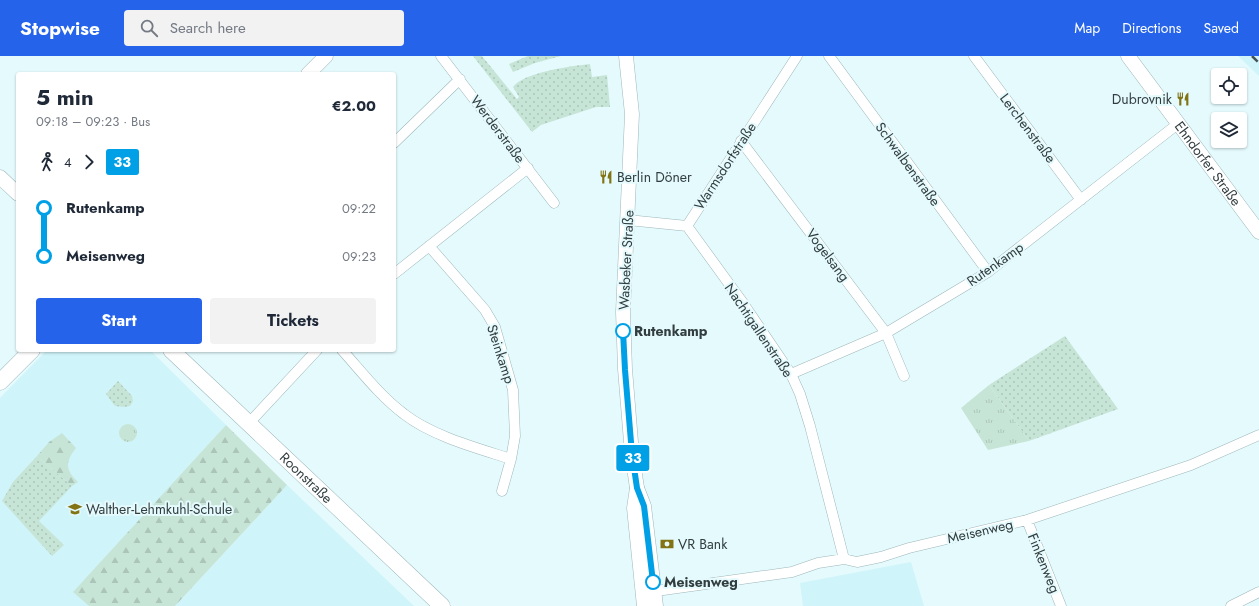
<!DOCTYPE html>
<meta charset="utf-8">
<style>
body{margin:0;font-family:Jost,sans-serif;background:#f2f2f3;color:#1f2937;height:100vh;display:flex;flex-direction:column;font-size:15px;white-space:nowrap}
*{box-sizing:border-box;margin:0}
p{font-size:13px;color:#747a83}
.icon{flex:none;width:22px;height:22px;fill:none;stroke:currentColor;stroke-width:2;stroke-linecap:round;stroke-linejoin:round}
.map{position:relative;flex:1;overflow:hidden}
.sheet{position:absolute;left:16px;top:16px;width:380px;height:280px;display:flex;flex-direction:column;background:#fff;border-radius:4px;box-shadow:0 1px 3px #0004}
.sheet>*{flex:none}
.badge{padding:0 8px;border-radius:3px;font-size:14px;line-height:26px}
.tools{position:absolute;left:1211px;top:12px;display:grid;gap:8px}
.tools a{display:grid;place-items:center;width:36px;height:36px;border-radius:4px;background:#fff;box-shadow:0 1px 3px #0004;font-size:20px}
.map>.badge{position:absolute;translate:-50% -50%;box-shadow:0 0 0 2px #fff}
.legs{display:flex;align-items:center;gap:6px;height:44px;padding:0 20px;font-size:13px}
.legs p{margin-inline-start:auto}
.head{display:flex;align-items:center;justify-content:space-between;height:68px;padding:0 20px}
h1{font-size:22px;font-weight:700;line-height:30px}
.primary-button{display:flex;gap:8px;margin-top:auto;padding:8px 20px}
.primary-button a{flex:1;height:46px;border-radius:4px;background:#2563eb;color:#fff;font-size:16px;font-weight:700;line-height:46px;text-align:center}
.primary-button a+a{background:#f2f2f3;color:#1f2937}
ul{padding:0 20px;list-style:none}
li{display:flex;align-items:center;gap:14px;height:48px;font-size:15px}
li i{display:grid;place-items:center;width:6px;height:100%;margin:0 5px;background:currentColor}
li i::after{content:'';width:10px;height:10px;margin:-5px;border:3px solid;border-radius:50%;background:#fff}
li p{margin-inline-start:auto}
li:first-child i{background:linear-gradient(#0000 50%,currentColor 0)}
li:last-child i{background:linear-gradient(currentColor 50%,#0000 0)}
header{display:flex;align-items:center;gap:24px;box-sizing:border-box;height:56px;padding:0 20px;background:#2563eb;color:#fff}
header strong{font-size:19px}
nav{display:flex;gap:22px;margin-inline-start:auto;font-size:14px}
.search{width:280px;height:36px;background:#f2f2f3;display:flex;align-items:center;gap:10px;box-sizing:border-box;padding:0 14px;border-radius:4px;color:#747a83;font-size:15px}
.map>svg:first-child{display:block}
.built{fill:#cff4f9}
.grass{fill:url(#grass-dots)}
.forest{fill:url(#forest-firs)}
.park{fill:url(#park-tufts)}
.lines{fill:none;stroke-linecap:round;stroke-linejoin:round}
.street-casing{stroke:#9db7bb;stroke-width:11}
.secondary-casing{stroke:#9db7bb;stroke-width:15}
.primary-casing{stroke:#9db7bb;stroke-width:17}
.street{stroke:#fff;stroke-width:10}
.secondary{stroke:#fff;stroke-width:14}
.primary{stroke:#fff;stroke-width:16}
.rail{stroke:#455153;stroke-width:2.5;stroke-dasharray:8 4;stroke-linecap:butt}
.line-1-casing{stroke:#fff;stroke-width:9}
.line-1{stroke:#00a0e6;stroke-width:6}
.stop-1-dot{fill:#fff;stroke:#00a0e6;stroke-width:2}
.labels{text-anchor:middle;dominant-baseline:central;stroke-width:4;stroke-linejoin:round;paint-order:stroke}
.poi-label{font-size:14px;fill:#323d3f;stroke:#e5fafd;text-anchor:start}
.street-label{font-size:14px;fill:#323d3f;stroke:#e5fafd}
.stop-label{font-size:14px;font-weight:bold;fill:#323d3f;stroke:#e5fafd;text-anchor:start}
</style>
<header>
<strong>Stopwise</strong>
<div class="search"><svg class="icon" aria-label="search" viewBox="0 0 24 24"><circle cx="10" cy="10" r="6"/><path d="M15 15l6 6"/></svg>Search here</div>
<nav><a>Map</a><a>Directions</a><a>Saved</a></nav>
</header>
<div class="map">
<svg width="1259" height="550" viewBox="0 0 1259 550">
<defs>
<pattern id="grass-dots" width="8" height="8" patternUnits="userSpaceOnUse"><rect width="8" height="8" fill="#c7e5d6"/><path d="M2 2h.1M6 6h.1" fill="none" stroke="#abc5b9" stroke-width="1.8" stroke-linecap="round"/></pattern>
<pattern id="forest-firs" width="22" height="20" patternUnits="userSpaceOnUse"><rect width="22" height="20" fill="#c7e5d6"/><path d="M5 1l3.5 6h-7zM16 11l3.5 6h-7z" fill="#abc5b9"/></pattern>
<pattern id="park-tufts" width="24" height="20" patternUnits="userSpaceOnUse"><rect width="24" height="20" fill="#c7e5d6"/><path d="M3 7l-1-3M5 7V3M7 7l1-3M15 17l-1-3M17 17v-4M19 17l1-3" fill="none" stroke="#abc5b9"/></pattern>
</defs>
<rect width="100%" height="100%" fill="#e5fafd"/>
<!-- built -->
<path class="built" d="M1238,0H1259V20Z
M47,294H150L226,369L74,536L89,550H0V342Z
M287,429L414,550H175Z
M911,506L924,550H803L800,527Z"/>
<!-- grass -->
<path class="grass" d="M473,0H482L517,43L519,41L513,31C524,16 572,10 590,8L592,21L607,19L610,51H596L541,69L532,76Z
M528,0H561L535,7L513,16L509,8Z
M1065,280L1118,353L1029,385L989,329Z
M118,325L132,340L133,345L130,350L124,351L115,350L106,338Z
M37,400L72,430L39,465L64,489L52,500L2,445L13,426Z"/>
<!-- forest -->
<path class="forest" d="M226,369L287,429L175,550H89L73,536Z
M62,377L76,392C65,406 65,414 78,426L72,430L37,400L49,386Z"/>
<!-- park -->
<path class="park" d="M989,329L1029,385L988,394L961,352Z
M119 377a9 9 0 1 1 18 0a9 9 0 1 1-18 0Z"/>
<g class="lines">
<!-- street casing -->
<g class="street-casing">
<path id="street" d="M441,0L554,147
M829,0L988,216
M974,0L1081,144
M741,85L886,277L904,320
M394,87L460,23
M628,164L687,170L797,0
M687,170L743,247L791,318L800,338L810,370L844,503
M394,218L528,112
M342,294C361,315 380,340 404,358C432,380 477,392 511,403L515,380L513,334L495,271L485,254L429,190
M791,318L886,277L988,216L1179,67
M249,367L317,294
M502,435L511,403
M1027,464L1061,550
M649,536L792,516L818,507L844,503L857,506L881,501L909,492L1027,464L1191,409L1259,379
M1231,550L1259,536"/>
</g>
<!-- secondary casing -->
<g class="secondary-casing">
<g id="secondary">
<path d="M626,0L632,58L623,256L625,313L632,398L637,432L644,450L656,550"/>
<path id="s1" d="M1128,0L1259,176"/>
<path d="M308,18L326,0"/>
<path d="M0,121L18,138"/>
<path d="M637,432L634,452L644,550"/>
</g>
</g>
<!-- primary casing -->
<g class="primary-casing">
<g id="primary">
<path id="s2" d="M171,294L442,550"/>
<path d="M0,326L32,294"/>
</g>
</g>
<!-- street -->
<use href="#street" class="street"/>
<!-- secondary -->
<use href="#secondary" class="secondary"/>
<!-- primary -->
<use href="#primary" class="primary"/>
<!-- rail -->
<path class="rail" d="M1252,0L1259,7"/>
</g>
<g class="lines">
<!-- line-1 casing -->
<g class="line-1-casing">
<path id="line-1" d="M623,275L625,314L632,398L637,432L644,450L653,526"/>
</g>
<!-- line-1 -->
<use href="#line-1" class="line-1"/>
</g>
<!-- icons -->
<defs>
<g id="restaurant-bare" transform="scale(1.08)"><path d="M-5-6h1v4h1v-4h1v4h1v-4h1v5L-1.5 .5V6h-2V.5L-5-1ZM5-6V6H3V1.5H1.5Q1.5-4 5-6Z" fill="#827315" stroke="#e5fafd" stroke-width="2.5" paint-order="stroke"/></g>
<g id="school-bare" transform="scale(1.08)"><path d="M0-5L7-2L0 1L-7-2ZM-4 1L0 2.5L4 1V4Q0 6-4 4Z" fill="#827315" stroke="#e5fafd" stroke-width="2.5" paint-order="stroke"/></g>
<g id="bank-bare" transform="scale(1.08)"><path d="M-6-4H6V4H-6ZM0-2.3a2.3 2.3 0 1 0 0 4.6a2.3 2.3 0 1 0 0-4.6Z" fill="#827315" stroke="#e5fafd" stroke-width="2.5" paint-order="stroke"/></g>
</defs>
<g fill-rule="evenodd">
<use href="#restaurant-bare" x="1183" y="43"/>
<use href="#restaurant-bare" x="606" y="121"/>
<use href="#school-bare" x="75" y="453"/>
<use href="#bank-bare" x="667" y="488"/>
</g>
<!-- markers -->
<g class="stop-1-dot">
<circle cx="623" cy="275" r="7"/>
<circle cx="653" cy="526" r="7"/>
</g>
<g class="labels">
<!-- poi labels -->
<g class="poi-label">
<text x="1172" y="43" text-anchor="end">Dubrovnik</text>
<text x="617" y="121">Berlin Döner</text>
<text x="86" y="453">Walther-Lehmkuhl-Schule</text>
<text x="678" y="488">VR Bank</text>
</g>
<!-- street labels -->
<g class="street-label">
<text transform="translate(1028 72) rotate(53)">Lerchenstraße</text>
<text transform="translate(498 73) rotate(53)">Werderstraße</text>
<text stroke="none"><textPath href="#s1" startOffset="134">Ehndorfer Straße</textPath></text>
<text transform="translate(908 108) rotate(54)">Schwalbenstraße</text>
<text transform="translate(725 110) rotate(-57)">Warmsdorfstraße</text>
<text transform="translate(828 199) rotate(53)">Vogelsang</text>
<text transform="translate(626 204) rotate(-87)">Wasbeker Straße</text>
<text transform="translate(995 208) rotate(-35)">Rutenkamp</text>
<text transform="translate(759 274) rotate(56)">Nachtigallenstraße</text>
<text transform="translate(501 298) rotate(72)">Steinkamp</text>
<text stroke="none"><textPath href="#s2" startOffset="186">Roonstraße</textPath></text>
<text transform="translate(980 475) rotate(-13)">Meisenweg</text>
<text transform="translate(1044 507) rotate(68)">Finkenweg</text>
</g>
<!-- stop labels -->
<g class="stop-label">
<text x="634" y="275">Rutenkamp</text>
<text x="664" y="526">Meisenweg</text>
</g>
</g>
</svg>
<div class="tools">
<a><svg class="icon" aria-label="locate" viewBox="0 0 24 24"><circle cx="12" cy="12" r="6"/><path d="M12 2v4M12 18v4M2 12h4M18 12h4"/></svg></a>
<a><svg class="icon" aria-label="layers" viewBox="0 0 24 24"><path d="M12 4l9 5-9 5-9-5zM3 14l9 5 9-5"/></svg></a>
</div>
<b class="badge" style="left:633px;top:402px;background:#00a0e6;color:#fff">33</b>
<section class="sheet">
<div class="head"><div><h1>5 min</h1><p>09:18 – 09:23 · Bus</p></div><b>€2.00</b></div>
<div class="legs"><svg class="icon" aria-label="walk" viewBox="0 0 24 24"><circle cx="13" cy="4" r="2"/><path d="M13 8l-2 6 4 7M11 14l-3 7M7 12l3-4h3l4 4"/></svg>4<svg class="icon" aria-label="forward" viewBox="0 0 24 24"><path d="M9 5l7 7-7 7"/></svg><b class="badge" style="background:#00a0e6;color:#fff">33</b></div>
<ul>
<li><i style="color:#00a0e6"></i><b>Rutenkamp</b><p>09:22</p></li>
<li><i style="color:#00a0e6"></i><b>Meisenweg</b><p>09:23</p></li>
</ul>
<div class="primary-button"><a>Start</a><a>Tickets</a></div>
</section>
</div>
